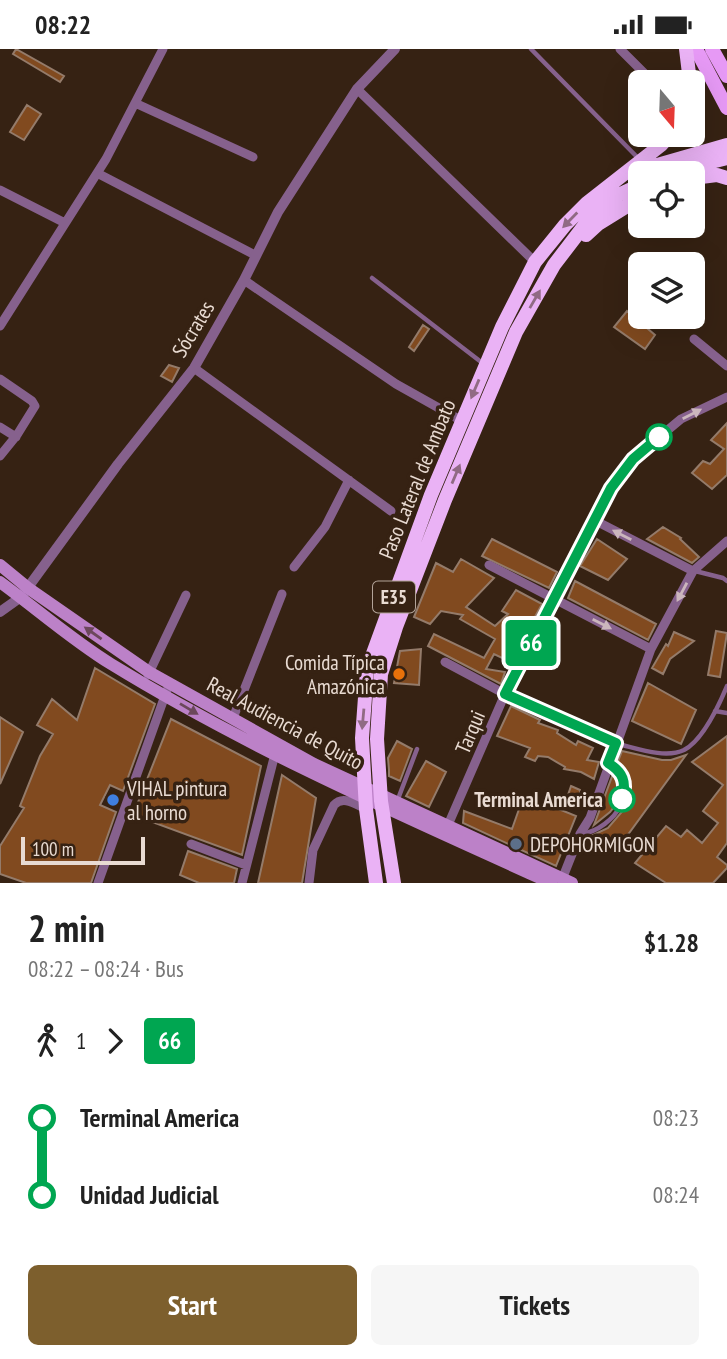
<!DOCTYPE html>
<meta charset="utf-8">
<style>
body{margin:0;font-family:"PT Sans Narrow",sans-serif;background:#f6f6f6;color:#222;height:100vh;display:flex;flex-direction:column;font-size:26px;white-space:nowrap}
*{box-sizing:border-box;margin:0}
p{font-size:23px;color:#767676}
.icon{flex:none;width:38px;height:38px;fill:none;stroke:currentColor;stroke-width:2;stroke-linecap:round;stroke-linejoin:round}
.map{position:relative;height:834px;overflow:hidden}
.drawer{display:flex;flex-direction:column;background:#fff;flex:1}
.drawer>*{flex:none}
.badge{padding:0 14px;border-radius:5px;font-size:24px;line-height:46px}
.needle{width:46px;rotate:161deg}
.fabs{position:absolute;left:628px;top:21px;display:grid;gap:14px}
.fabs a{display:grid;place-items:center;width:77px;height:77px;border-radius:10px;background:#fff;box-shadow:0 7px 28px #0002;font-size:35px}
.scale{position:absolute;left:21px;bottom:18px;width:124px;box-sizing:border-box;padding-left:7px;border:4px solid #e9dbd2;border-top:0;font-size:19px;line-height:24px;white-space:nowrap;color:#e9dbd2;-webkit-text-stroke:5px #362213;paint-order:stroke}
.map>.badge{position:absolute;translate:-50% -50%;box-shadow:0 0 0 4px #fff}
.legs{display:flex;align-items:center;gap:10px;height:77px;padding:0 28px;font-size:23px}
.legs p{margin-inline-start:auto}
.headline{display:flex;align-items:center;justify-content:space-between;height:119px;padding:0 28px}
h1{font-size:38px;font-weight:800;line-height:52px}
.primary-button{display:flex;gap:14px;margin-top:auto;padding:14px 28px}
.primary-button a{flex:1;height:80px;border-radius:10px;background:#7d5f2d;color:#fff;font-size:28px;font-weight:800;line-height:80px;text-align:center}
.primary-button a+a{background:#f6f6f6;color:#222}
ul{padding:0 28px;list-style:none}
li{display:flex;align-items:center;gap:24px;height:77px;font-size:26px}
li i{display:grid;place-items:center;width:10px;height:100%;margin:0 9px;background:currentColor}
li i::after{content:'';width:18px;height:18px;margin:-9px;border:5px solid;border-radius:50%;background:#fff}
li p{margin-inline-start:auto}
li:first-child i{background:linear-gradient(#0000 50%,currentColor 0)}
li:last-child i{background:linear-gradient(currentColor 50%,#0000 0)}
.status{display:flex;justify-content:space-between;align-items:center;height:49px;padding:0 35px;background:#fff;direction:ltr}
.status svg{height:19px;fill:currentColor}
.map>svg:first-child{display:block}
.building{fill:#814a1f;stroke:#947b6a;stroke-width:2}
.lines{fill:none;stroke-linecap:round;stroke-linejoin:round}
.service{stroke:#86618d;stroke-width:4.5}
.minor{stroke:#86618d;stroke-width:9}
.tertiary{stroke:#86618d;stroke-width:10}
.secondary{stroke:#bc81c8;stroke-width:12}
.primary{stroke:#e699f5;stroke-width:14}
.trunk{stroke:#eab2f5;stroke-width:14}
.oneway{fill:#906a84}
.oneway2{fill:#cbb6bd}
.oneway3{fill:#6c485b}
.line-1-casing{stroke:#fff;stroke-width:16}
.line-1{stroke:#00a651;stroke-width:10}
.stop-1-dot{fill:#fff;stroke:#00a651;stroke-width:3.5}
.food-dot{fill:#e8710a;stroke:#362213;stroke-width:2.5}
.shop-dot{fill:#3f7fe0;stroke:#362213;stroke-width:2.5}
.service-dot{fill:#5c6f8a;stroke:#362213;stroke-width:2.5}
.labels{text-anchor:middle;dominant-baseline:central;stroke-width:7;stroke-linejoin:round;paint-order:stroke}
.shield{fill:#362213;stroke:#b3a499;stroke-width:2}
.shield-label{font-size:19px;font-weight:bold;fill:#e9dbd2}
.street-label{font-size:21px;fill:#e9dbd2;stroke:#362213}
.poi-label{font-size:21px;fill:#e9dbd2;stroke:#362213;text-anchor:start}
.stop-label{font-size:21px;font-weight:bold;fill:#e9dbd2;stroke:#362213;text-anchor:end}
</style>
<div class="status"><b>08:22</b><svg viewBox="0 0 49 12"><path d="M0 12V9h3v3zM5 12V6h3v6zM10 12V3h3v9zM15 12V0h3v12zM26 1h20v11H26zM47 4h2v5h-2z"/></svg></div>
<div class="map">
<svg width="727" height="834" viewBox="0 0 727 834">
<rect width="100%" height="100%" fill="#362213"/>
<!-- building -->
<path class="building" d="M16,0L64,27L60,33L13,5Z
M27,56L41,65L24,91L10,83Z
M627,262L655,286L645,300L614,278Z
M423,276L429,280L414,302L409,298Z
M169,316L179,319L172,333L161,327Z
M727,374V426L712,440L692,424L703,412L710,415L724,400L711,391Z
M663,478L681,489L680,490L699,508L692,514L647,490Z
M492,490L557,523L549,539L482,507Z
M597,490L627,510L608,531L580,517Z
M461,510L494,529L466,558L495,577L508,565L502,562L516,541L542,555L530,577L507,602L514,607L511,613L494,605L486,620L505,623L501,635L428,597L434,585L484,609L495,590L460,570L463,566L441,562L430,575L414,568L436,514L453,523Z
M575,532L656,575L648,591L568,549Z
M716,582L727,584L720,628L708,626Z
M674,583L694,592L670,610L663,625L652,619L666,595L668,597Z
M421,600L419,636L394,634L400,602Z
M95,619L155,655L123,742L110,736L100,756L116,763L91,834H26L0,825V797L24,759L20,757L40,707L53,685L37,676L52,650L77,671Z
M648,634L696,661L681,695L632,672Z
M511,657L540,671L538,674L558,681L557,684L576,696L578,692L593,699L587,711L599,713L594,730L581,723L564,720L565,718L548,708L538,707L535,712L525,708L530,699L497,687Z
M0,668L23,683L0,735Z
M171,670L261,717L242,806L133,766Z
M727,687V794L717,808L727,816V819L713,834H666L635,814L666,777L681,788L687,781L702,794L718,774L703,762L723,736L692,713Z
M397,692L412,700L400,732L389,727V721L388,709Z
M622,702L662,711H671L686,706L616,802L600,797L589,788L608,779L626,758L629,746V733L624,721L617,715Z
M426,712L446,723L429,758L406,747Z
M613,725L620,735L617,754L610,763L594,776Z
M282,726L316,749L302,834H258Z
M571,737L580,741L581,755L567,749Z
M524,746L576,767L556,817L463,774L464,762L512,780Z
M188,802L237,820L234,834H199L180,826Z"/>
<g class="lines">
<!-- service -->
<path class="service" d="M531,0L638,109
M372,229L485,316
M695,522L723,529L727,532
M715,662L727,664
M618,695C636,699 665,710 684,701C703,691 719,656 727,637
M398,750L417,700
M582,785C614,780 645,736 609,715"/>
<!-- minor -->
<path class="minor" d="M620,0L653,33
M357,40L535,213
M135,54L253,108
M97,124L255,206
M0,141L65,174
M244,231L396,335L462,372
M0,277L106,110L163,0
M694,290L727,317
M194,319L391,462
M0,330L32,352L35,357L17,386L0,407
M0,378L16,388
M594,471L693,522
M489,516L651,600
M294,518L325,478L349,431
M445,613L505,645L616,694
M148,626L186,546
M233,669L282,545
M448,776L505,645L611,439L633,410L681,370L727,348
M191,795L246,816
M561,833L580,785L590,769L651,600L693,522L727,492
M98,834L167,641
M242,834L276,701
M309,834L313,801L334,756C343,746 355,755 366,760"/>
<!-- tertiary -->
<path class="tertiary" d="M0,563L21,548L118,415L194,319L244,231L278,163L357,40L395,0"/>
<!-- secondary -->
<path class="secondary" d="M0,516L28,539L149,623L314,715L572,834
M0,533C37,560 72,591 111,615C251,701 401,766 551,834"/>
<!-- primary -->
<path class="primary" d="M696,0L727,59
M712,0L727,27"/>
<!-- trunk -->
<path class="trunk" d="M686,0L690,33
M633,123L727,96
M667,124L727,109
M693,129L717,126L727,129
M586,186L598,175L640,149
M376,834L366,760L362,689L367,621L431,446L502,278L535,213L565,176L587,154L661,96L670,86
M394,834L381,752L377,690L381,625L396,578L445,451L516,283L554,216L590,169L618,146L640,136"/>
</g>
<!-- one-way arrows -->
<defs><path id="oneway-solid" d="M-6-.8H1V-3.2L6.5 0L1 3.2V.8H-6Z" transform="scale(1.75)"/></defs>
<g class="oneway">
<use href="#oneway-solid" transform="translate(570 171) rotate(134)"/>
<use href="#oneway-solid" transform="translate(535 250) rotate(-60)"/>
<use href="#oneway-solid" transform="translate(475 340) rotate(113)"/>
<use href="#oneway-solid" transform="translate(456 425) rotate(-67)"/>
<use href="#oneway-solid" transform="translate(363 670) rotate(95)"/>
</g>
<g class="oneway2">
<use href="#oneway-solid" transform="translate(692 365) rotate(-27)"/>
<use href="#oneway-solid" transform="translate(622 486) rotate(-153)"/>
<use href="#oneway-solid" transform="translate(682 543) rotate(118)"/>
<use href="#oneway-solid" transform="translate(602 575) rotate(27)"/>
</g>
<g class="oneway3">
<use href="#oneway-solid" transform="translate(93 584) rotate(-145)"/>
<use href="#oneway-solid" transform="translate(189 660) rotate(31)"/>
</g>
<g class="lines">
<!-- line-1 casing -->
<g class="line-1-casing">
<path id="line-1" d="M622,750C627,733 623,723 608,714L616,694L505,645L611,439L633,410L659,388"/>
</g>
<!-- line-1 -->
<use href="#line-1" class="line-1"/>
</g>
<!-- markers -->
<g class="stop-1-dot">
<circle cx="659" cy="388" r="12"/>
<circle cx="622" cy="750" r="12"/>
</g>
<circle class="food-dot" cx="399" cy="625" r="7"/>
<circle class="shop-dot" cx="113" cy="751" r="7"/>
<circle class="service-dot" cx="516" cy="795" r="7"/>
<g class="labels">
<!-- shield labels -->
<rect class="shield" x="373" y="532.5" width="42" height="31" rx="5"/>
<g class="shield-label">
<text x="394" y="548">E35</text>
</g>
<!-- street labels -->
<g class="street-label">
<text transform="translate(193 280) rotate(-59)">Sócrates</text>
<text transform="translate(417 430) rotate(-68)">Paso Lateral de Ambato</text>
<text transform="translate(285 674) rotate(28)">Real Audiencia de Quito</text>
<text transform="translate(470 683) rotate(-67)">Tarqui</text>
</g>
<!-- poi labels -->
<g class="poi-label">
<text x="385" y="613" text-anchor="end">Comida Típica<tspan x="385" dy="24">Amazónica</tspan></text>
<text x="127" y="739">VIHAL pintura<tspan x="127" dy="24">al horno</tspan></text>
<text x="530" y="795">DEPOHORMIGON</text>
</g>
<!-- stop labels -->
<g class="stop-label">
<text x="603" y="750">Terminal America</text>
</g>
</g>
</svg>
<div class="fabs">
<a><svg class="needle" viewBox="-14 -14 28 28"><path d="M0-13l5 13h-10z" fill="#e53935"/><path d="M0 13l5-13h-10z" fill="#767676"/></svg></a>
<a><svg class="icon" aria-label="locate" viewBox="0 0 24 24"><circle cx="12" cy="12" r="6"/><path d="M12 2v4M12 18v4M2 12h4M18 12h4"/></svg></a>
<a><svg class="icon" aria-label="layers" viewBox="0 0 24 24"><path d="M12 4l9 5-9 5-9-5zM3 14l9 5 9-5"/></svg></a>
</div>
<div class="scale">100 m</div>
<b class="badge" style="left:531px;top:594px;background:#00a651;color:#fff">66</b>
</div>
<section class="drawer">
<div class="headline"><div><h1>2 min</h1><p>08:22 – 08:24 · Bus</p></div><b>$1.28</b></div>
<div class="legs"><svg class="icon" aria-label="walk" viewBox="0 0 24 24"><circle cx="13" cy="4" r="2"/><path d="M13 8l-2 6 4 7M11 14l-3 7M7 12l3-4h3l4 4"/></svg>1<svg class="icon" aria-label="forward" viewBox="0 0 24 24"><path d="M9 5l7 7-7 7"/></svg><b class="badge" style="background:#00a651;color:#fff">66</b></div>
<ul>
<li><i style="color:#00a651"></i><b>Terminal America</b><p>08:23</p></li>
<li><i style="color:#00a651"></i><b>Unidad Judicial</b><p>08:24</p></li>
</ul>
<div class="primary-button"><a>Start</a><a>Tickets</a></div>
</section>
